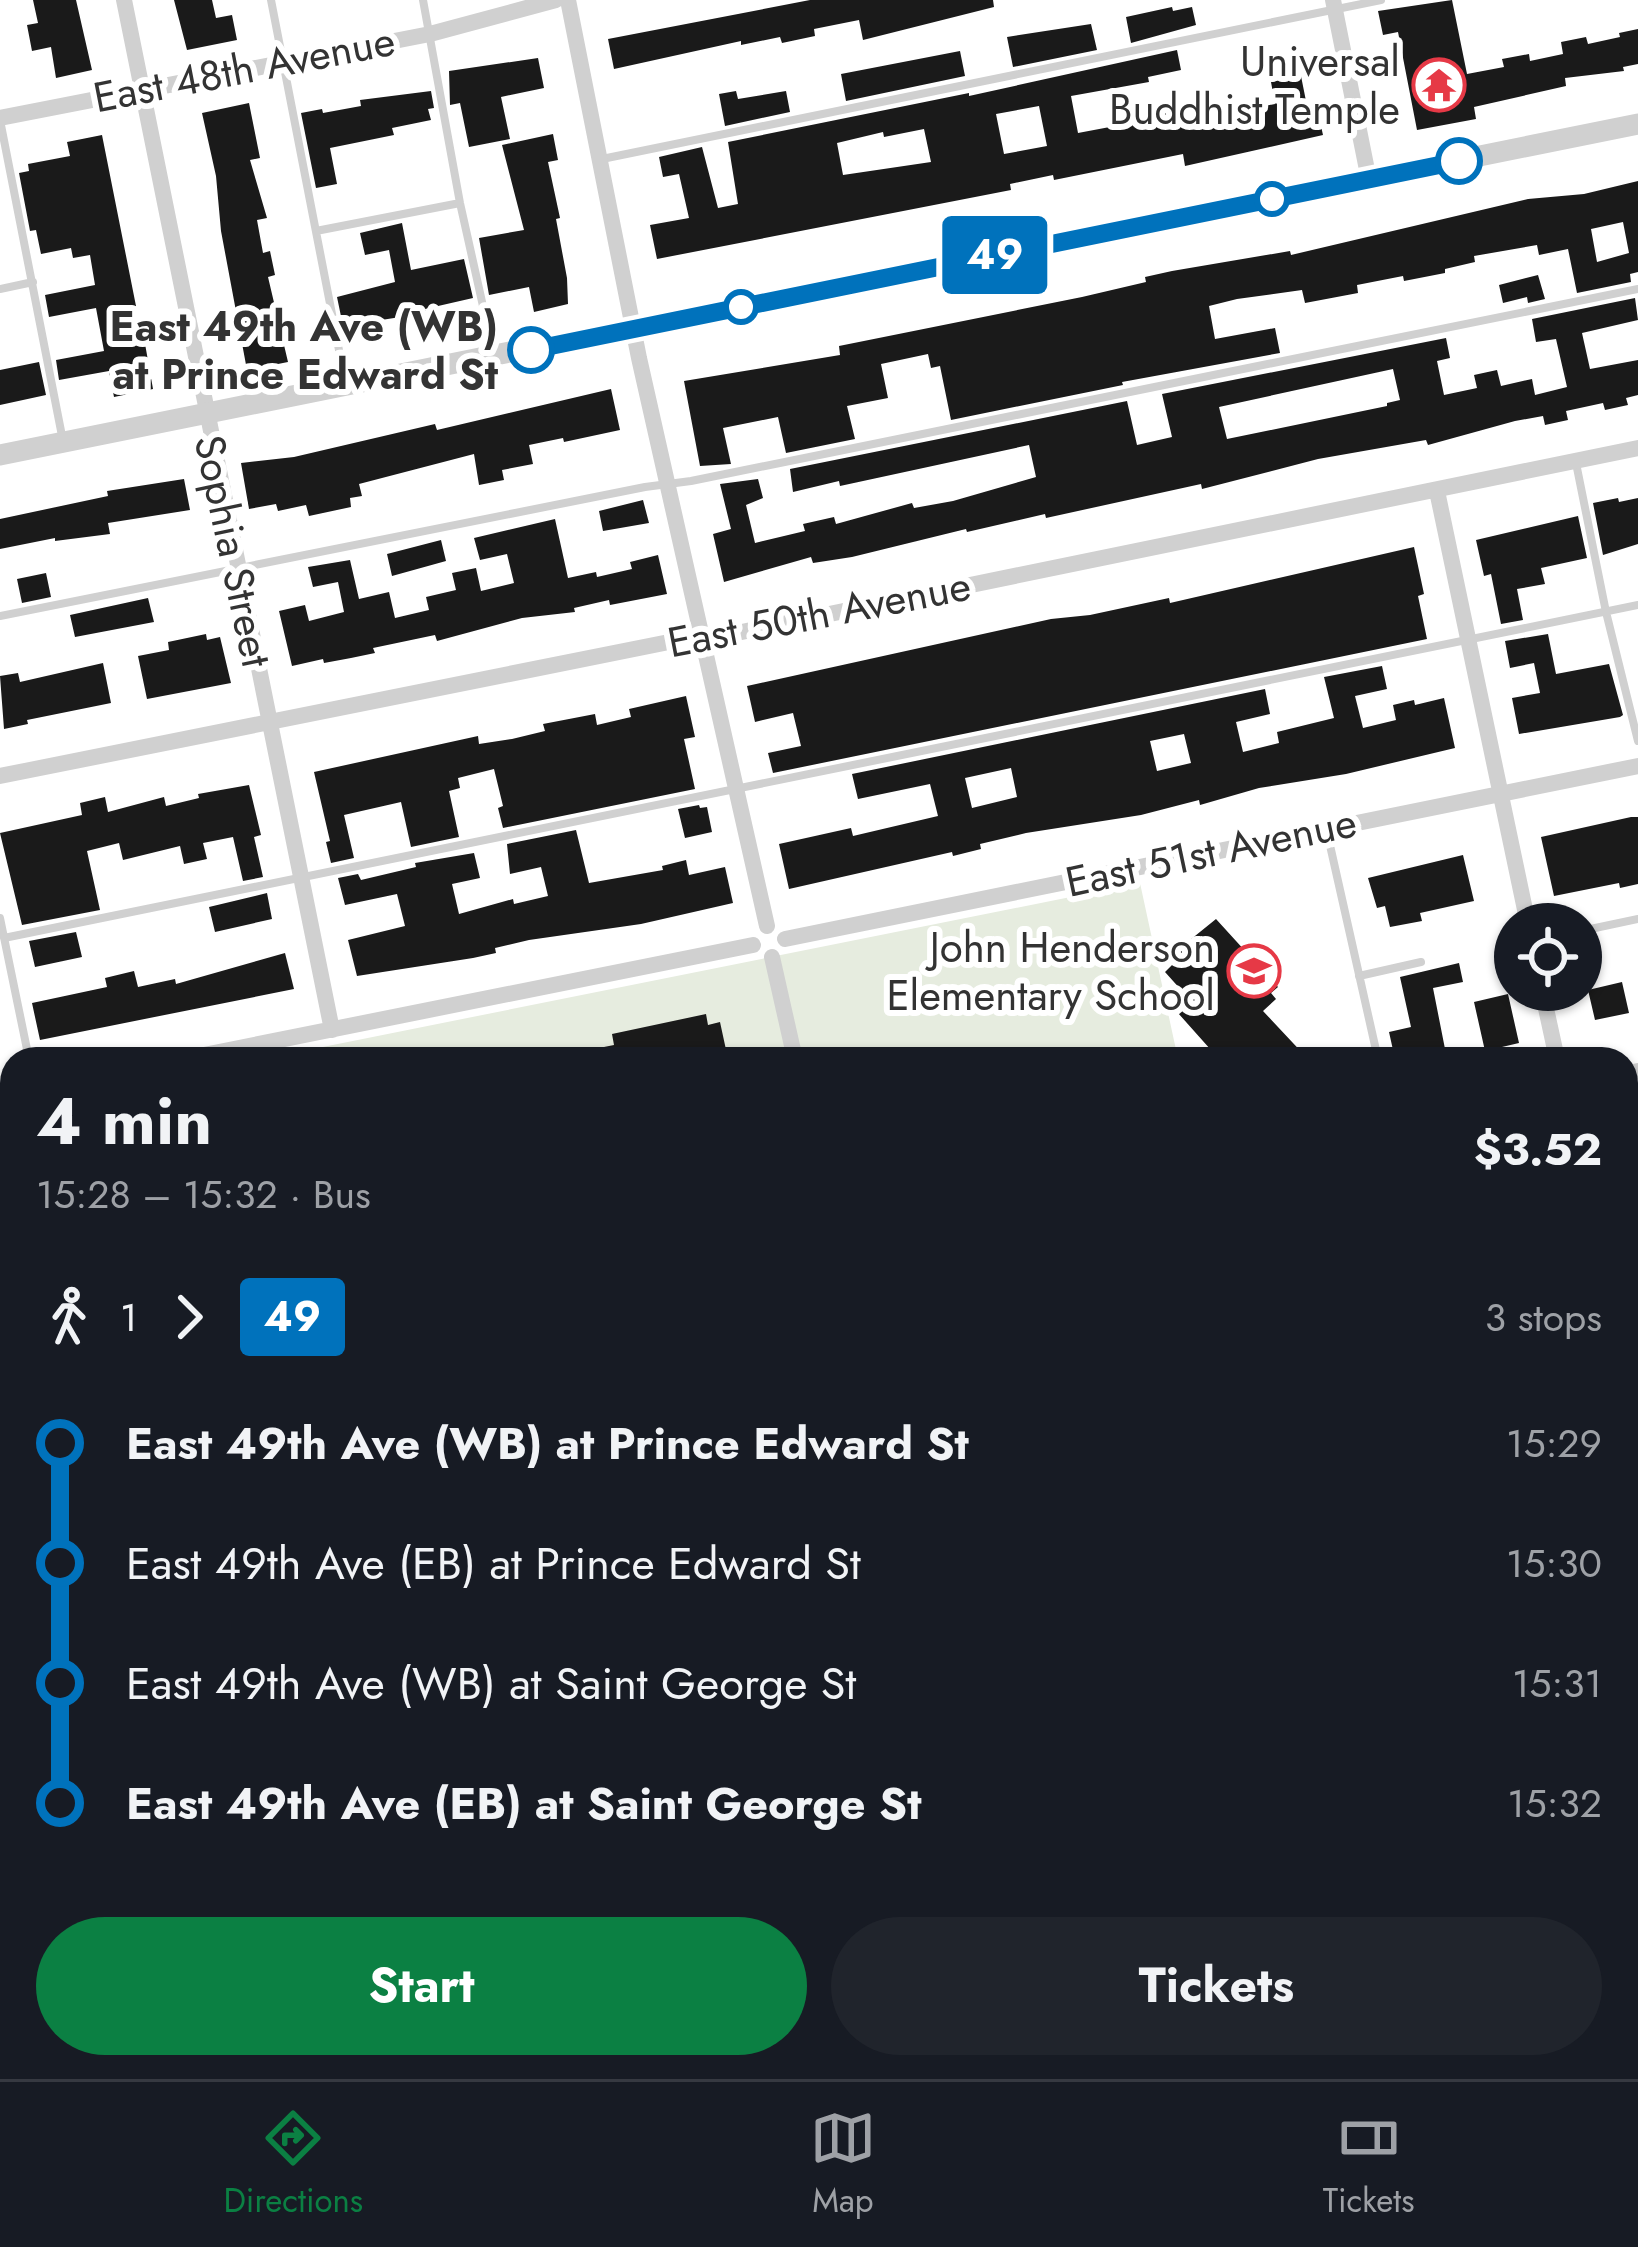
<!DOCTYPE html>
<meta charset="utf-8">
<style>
body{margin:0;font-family:Jost,sans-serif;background:#20242c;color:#f1f3f6;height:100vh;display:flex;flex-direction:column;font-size:45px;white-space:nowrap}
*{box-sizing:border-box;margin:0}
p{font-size:39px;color:#9ea1a6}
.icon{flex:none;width:66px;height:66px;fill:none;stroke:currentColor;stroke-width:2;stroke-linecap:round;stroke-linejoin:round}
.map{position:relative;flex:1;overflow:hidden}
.details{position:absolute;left:0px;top:1047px;width:1638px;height:1032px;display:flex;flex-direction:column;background:#171b24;border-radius:36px 36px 0 0;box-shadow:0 3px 9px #0004}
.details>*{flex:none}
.badge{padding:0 24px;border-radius:9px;font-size:42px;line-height:78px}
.fabs{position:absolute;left:1494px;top:903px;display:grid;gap:24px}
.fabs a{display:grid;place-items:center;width:108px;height:108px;border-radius:50%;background:#171b24;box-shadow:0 3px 9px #0004;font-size:60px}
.map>.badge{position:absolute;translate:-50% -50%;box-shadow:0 0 0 6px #fff}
.legs{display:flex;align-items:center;gap:18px;height:132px;padding:0 36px;font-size:39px}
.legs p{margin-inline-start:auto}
.summary{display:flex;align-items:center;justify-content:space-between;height:204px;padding:0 36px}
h1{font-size:66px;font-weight:700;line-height:90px}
.cta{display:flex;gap:24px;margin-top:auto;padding:24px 36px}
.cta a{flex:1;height:138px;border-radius:72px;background:#0b8043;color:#fff;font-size:48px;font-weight:700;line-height:138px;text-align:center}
.cta a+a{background:#20242c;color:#f1f3f6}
ul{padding:0 36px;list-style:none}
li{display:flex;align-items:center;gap:42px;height:120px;font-size:45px}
li i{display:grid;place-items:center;width:18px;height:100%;margin:0 15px;background:currentColor}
li i::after{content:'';width:30px;height:30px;margin:-15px;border:9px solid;border-radius:50%;background:#171b24}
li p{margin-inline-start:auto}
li:first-child i{background:linear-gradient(#0000 50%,currentColor 0)}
li:last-child i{background:linear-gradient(currentColor 50%,#0000 0)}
.dock{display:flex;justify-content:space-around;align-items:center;height:168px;border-top:3px solid #363941;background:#171b24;font-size:33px;color:#9ea1a6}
.dock a{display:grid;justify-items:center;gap:6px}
.dock .on{color:#0b8043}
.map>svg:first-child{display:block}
.green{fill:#e6ecdf}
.building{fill:#1a1a1a;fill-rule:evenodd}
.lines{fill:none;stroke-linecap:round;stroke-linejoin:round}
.service{stroke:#d0d0d0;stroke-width:8}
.minor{stroke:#d0d0d0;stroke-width:16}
.tertiary{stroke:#d0d0d0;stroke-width:21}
.secondary{stroke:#bdbdbd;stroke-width:21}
.line-1-casing{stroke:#fff;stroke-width:27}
.line-1{stroke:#0072bc;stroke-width:18}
.stop-1-dot{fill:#fff;stroke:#0072bc;stroke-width:6}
.labels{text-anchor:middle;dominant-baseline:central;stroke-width:12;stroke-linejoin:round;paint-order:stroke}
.poi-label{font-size:42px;fill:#333;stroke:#fff;text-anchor:end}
.street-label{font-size:42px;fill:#333;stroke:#fff}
.stop-label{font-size:42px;font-weight:bold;fill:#333;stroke:#fff;text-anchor:end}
</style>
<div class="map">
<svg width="1638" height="2079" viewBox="0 0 1638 2079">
<rect width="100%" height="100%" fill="#fff"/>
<!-- green -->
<path class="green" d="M1140,883L1178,1059H263Z
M12,1110V1581L0,1522V1112Z"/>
<!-- building -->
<path class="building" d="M33,0H76L92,70L56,78L51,47L32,51L27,25L38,23Z
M174,0H212L216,18L232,15L237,40L187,50Z
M810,0H993L994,7L863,40L859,20L814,29L815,36L782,43L780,37L741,45V41L614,69L608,39Z
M1452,0L1467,74L1504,67L1502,59L1529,54L1530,61L1563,54L1561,42L1586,37L1588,44L1620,37L1619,33L1638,29V64L1623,67L1624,71L1565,78L1566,86L1474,107L1476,119L1417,130L1398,32L1383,35L1378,11Z
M1172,7L1173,11L1192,7L1196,25L1131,43L1126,17Z
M1091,24L1097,50L1013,67L1007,37Z
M1177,50L1181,70L1148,77L1149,82L1071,96L1078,133L1131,123L1130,116L1165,108L1168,125L1275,104L1271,82L1301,76L1307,106L1316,104L1323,135L1185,166L1183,154L1054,180L1053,175L1010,184L1011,190L657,259L650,225L689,218L679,174L663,177L659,157L702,147L718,208L738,204L728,142L969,93V96ZM1039,106L1047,146L1004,154L996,114ZM924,129L931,162L843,175L837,143L883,132L884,137Z
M960,51L965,76L846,101L841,74Z
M538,58L544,88L501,97L510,139L469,147L460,103L450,105L449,71Z
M431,91L434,108L428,109L431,120L392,128L394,135L330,148L337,184L316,188L301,113L322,109L323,113L361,106L360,100Z
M736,91L738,99L786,91L790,112L725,126L719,94Z
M249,103L260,158L250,160L267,218L257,220L263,253L270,251L275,275L268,277L288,362L247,370L221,231L216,176L202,113Z
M553,134L558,160L548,162L560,218L556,219L567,278L568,304L534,312L529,287L489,295L479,238L524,230L502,145Z
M102,135L136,306L133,307L139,339L144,338L153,389L114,397L109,371L59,380L56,360L104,351L96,308L49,317L45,295L95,285L90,255L73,258L71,248L41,254L36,230L30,231L19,173L29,171L28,164L70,156L67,142Z
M1638,181V272L1630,274L1631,282L1577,293L1568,249L1539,255L1537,245L1474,256L1475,262L1445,269V273L1404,281L1403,276L1357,285L1358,293L1305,303L1302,290L1237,299L1209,306L1215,339L1275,328L1280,353L1122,382L1123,385L951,420L940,366L931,368L928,354L881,364L888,398L847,406L855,439L786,453L778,417L723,428L731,464L700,466L684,381L840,355L839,346L1082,297L1146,282L1145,277L1172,271L1290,251L1291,255L1528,199L1584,194ZM1623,222L1629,253L1597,262L1591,229Z
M402,223L411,270L464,259L473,298L425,309L426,313L343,326L337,297L395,282L389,250L365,255L360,233Z
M1538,275L1545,299L1528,303L1527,297L1503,303L1499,285Z
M1635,298L1638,320L1582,333L1590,369L1638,360V395L1626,398L1628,405L1605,410L1603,403L1566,411L1568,420L1545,425L1543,416L1515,421L1428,445L1426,440L1318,459L1202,489L1201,484L1046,518L1045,514L967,532L966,529L852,557L813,563L811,557L724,582L713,534L731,529L720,484L758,479L763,498L746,505L755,543L805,531L803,524L834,517L836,524L912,503L914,508L953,501L1036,477L1029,445L840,486L839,481L793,492L790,469L1127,401L1137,445L1172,437L1162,394L1446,338L1450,358L1437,361L1444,395L1477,388L1474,375L1497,370L1501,386L1532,379L1535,395L1567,387L1556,339L1536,342L1532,319ZM1393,369L1400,400L1387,403V406L1227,439L1219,407Z
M39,362L46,395L0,405V370Z
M611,389L620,430L564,442L563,438L529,445L533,464L502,470L504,480L479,485L474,454L359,484L362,496L350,498L351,507L309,516L306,505L278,511L276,504L249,509L241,463L294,457L435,424L437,430Z
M184,479L190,510L108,523L110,534L55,541V538L0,549V519L108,496L107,491Z
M1618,498L1619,502L1638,498V544L1603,555L1593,503Z
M643,500L649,523L603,531L599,511Z
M1578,516L1587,558L1541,568L1545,584L1517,589L1523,620L1501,624L1491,574L1484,576L1476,540Z
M555,519L568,578L596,572L597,577L632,569L630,562L658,555L667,594L610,605L609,600L574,608L575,612L522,618L437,641L435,635L373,648L375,653L351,658L324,663L323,659L292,666L279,611L305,605L309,621L344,612L338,582L313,587L308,567L350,560L359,599L389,592L395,618L429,610L426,597L456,590L452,573L476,568L481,591L514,583L507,554L480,560L474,538Z
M441,540L446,561L392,576L387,554Z
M1414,547L1424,594L1418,596L1427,639L773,773L768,753L801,746L793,713L755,722L747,686L1051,619L1090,615L1169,598L1170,603Z
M46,573L51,597L22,603L17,579Z
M148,598L154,622L75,637L70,615Z
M206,634L207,640L220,637L231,683L147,699L138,656L169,650L168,642Z
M1548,634L1556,674L1609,664L1623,715L1620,717L1519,734L1512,698L1540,693L1534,663L1510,668L1505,641Z
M103,663L111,703L27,720L28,724L4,729L0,676L18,673L20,682Z
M1382,666L1387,689L1355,696L1363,728L1396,720L1393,705L1414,700L1415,705L1444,698L1455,748L1346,774L1259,788L1200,805L1199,800L1141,815L1026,833L980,844L981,849L953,856L952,852L789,889L779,844L851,828L853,836L938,816L930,784L858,799L852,774L1265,689L1270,714L1236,722L1243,752L1279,743L1277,732L1334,718L1324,677ZM1184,734L1191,763L1157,771L1150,741ZM1011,768L1017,797L972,808L965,778Z
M686,696L695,737L684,739L695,789L503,828L498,808L503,806L494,769L458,778L460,788L449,791L459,837L411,847L401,802L344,815L354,858L331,863L326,842L330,841L314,772L478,736L479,744L512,739L545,731L543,724L595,714L597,725L631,717L629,709Z
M249,785L261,835L254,837L263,877L243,881L233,837L203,843L207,859L184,864L180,846L123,860L119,843L87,851L100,910L22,925L0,833L82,815L80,803L105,797L108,812L164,797L166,806L199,798L198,794Z
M699,805L700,808L707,807L712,832L685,838L678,809Z
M1631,817H1638V884L1620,888L1619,883L1554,896L1541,837Z
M576,830L589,883L663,870L662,866L686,860L689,875L725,867L733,903L641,924L529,940L495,948L496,953L473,958L357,976L348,940L405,926L397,894L345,905L338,878L358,874L361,880L416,867L415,863L474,853L480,878L452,884L459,914L513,899L514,904L548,896L541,867L510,874L507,844Z
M1463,855L1474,901L1420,913L1422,921L1390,927L1385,906L1377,908L1368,878Z
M267,893L272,919L215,932L209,907Z
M1216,919L1278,987L1271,993L1276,999L1263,1011L1308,1059H1219L1178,1013L1191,1001L1165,972L1174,963L1169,957Z
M76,932L82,957L35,967L29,941Z
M285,953L294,989L40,1040L32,1003L107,987L105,978L134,971L138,987L175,979L176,984Z
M1459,963L1463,982L1433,988L1447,1059H1395L1389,1032L1411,1027L1400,977Z
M1622,982L1629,1013L1595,1020L1588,990Z
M1508,994L1519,1043L1485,1051L1474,1002Z
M706,1014L708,1025L720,1022L728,1059H580L579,1052L614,1045L612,1034Z"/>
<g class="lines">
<!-- service -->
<path class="service" d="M271,0L345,381
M423,0L460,203L493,351
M0,120L63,441
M602,159L1381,0
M316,231L460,203
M0,289L33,282
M1576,463L1606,612L1638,741
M0,616L645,487L691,481L1638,289
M1327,832L1378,1059
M0,918L29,1059
M1581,931L1638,919
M4,938L1638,605
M1359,976L1421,962
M1626,1227L1638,1224
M1626,1533L1638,1531
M1626,1840L1638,1837
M234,2067L237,2079
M1152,2067L1154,2079
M438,2079L498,2067"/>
<!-- minor -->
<path class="minor" d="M124,0L332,1030
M568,0L639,358L767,926
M1333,0L1369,180
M0,118L430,34L556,0
M1437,491L1528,924
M0,776L674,641L732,634L1638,448
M785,939L1638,766
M772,957L795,1059
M1542,990L1557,1059
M184,1059L753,945
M1626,1074L1638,1071
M0,1096L12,1094
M1626,1387L1638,1441
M1626,1686L1638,1684
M1626,2000L1638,2061
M0,2012L12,2010
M542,2067L544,2079
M1008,2067L1011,2079
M1199,2079L1259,2067"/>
<!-- tertiary -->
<path class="tertiary" d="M0,455L1638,124"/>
<!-- secondary -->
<path class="secondary" d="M0,1661L12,1719
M85,2067L87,2079"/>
</g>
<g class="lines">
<!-- line-1 casing -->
<g class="line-1-casing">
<path id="line-1" d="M531,350L1459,161"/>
</g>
<!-- line-1 -->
<use href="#line-1" class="line-1"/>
</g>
<!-- icons -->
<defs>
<g id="temple-ring" transform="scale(2.7)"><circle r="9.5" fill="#fff" stroke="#e63946" stroke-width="1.5"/><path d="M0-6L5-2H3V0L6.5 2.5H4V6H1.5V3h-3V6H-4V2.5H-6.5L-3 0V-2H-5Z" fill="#e63946"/></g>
<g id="school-ring" transform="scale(2.7)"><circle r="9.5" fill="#fff" stroke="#e63946" stroke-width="1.5"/><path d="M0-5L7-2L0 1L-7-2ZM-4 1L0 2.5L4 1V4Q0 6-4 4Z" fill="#e63946"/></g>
</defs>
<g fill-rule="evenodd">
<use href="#temple-ring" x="1439" y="85"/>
<use href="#school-ring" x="1254" y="971"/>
</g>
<!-- markers -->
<g class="stop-1-dot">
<circle cx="1459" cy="161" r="21"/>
<circle cx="1272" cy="199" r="15"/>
<circle cx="741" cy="307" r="15"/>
<circle cx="531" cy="350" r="21"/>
</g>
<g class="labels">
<!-- poi labels -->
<g class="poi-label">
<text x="1400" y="61">Universal<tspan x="1400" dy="48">Buddhist Temple</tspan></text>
<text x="1215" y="947">John Henderson<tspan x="1215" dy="48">Elementary School</tspan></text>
</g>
<!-- street labels -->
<g class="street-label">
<text transform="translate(244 69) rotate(-11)">East 48th Avenue</text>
<text transform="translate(233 551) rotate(78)">Sophia Street</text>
<text transform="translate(819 614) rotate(-11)">East 50th Avenue</text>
<text transform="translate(1211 852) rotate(-12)">East 51st Avenue</text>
</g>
<!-- stop labels -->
<g class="stop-label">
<text x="498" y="326">East 49th Ave (WB)<tspan x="498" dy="48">at Prince Edward St</tspan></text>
</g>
</g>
</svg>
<div class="fabs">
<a><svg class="icon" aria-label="locate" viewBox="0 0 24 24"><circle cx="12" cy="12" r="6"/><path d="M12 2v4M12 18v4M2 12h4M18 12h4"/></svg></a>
</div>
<b class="badge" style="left:995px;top:255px;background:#0072bc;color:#fff">49</b>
<section class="details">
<div class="summary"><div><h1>4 min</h1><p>15:28 – 15:32 · Bus</p></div><b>$3.52</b></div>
<div class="legs"><svg class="icon" aria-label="walk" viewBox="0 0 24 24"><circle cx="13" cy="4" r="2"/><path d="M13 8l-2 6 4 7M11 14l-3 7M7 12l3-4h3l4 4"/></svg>1<svg class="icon" aria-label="forward" viewBox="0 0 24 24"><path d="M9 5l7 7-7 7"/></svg><b class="badge" style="background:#0072bc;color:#fff">49</b><p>3 stops</p></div>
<ul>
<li><i style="color:#0072bc"></i><b>East 49th Ave (WB) at Prince Edward St</b><p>15:29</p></li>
<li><i style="color:#0072bc"></i><span>East 49th Ave (EB) at Prince Edward St</span><p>15:30</p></li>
<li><i style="color:#0072bc"></i><span>East 49th Ave (WB) at Saint George St</span><p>15:31</p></li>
<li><i style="color:#0072bc"></i><b>East 49th Ave (EB) at Saint George St</b><p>15:32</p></li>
</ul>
<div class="cta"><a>Start</a><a>Tickets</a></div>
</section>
</div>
<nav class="dock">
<a class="on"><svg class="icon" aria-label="directions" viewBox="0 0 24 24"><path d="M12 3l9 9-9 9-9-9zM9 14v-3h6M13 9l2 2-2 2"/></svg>Directions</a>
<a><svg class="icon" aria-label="map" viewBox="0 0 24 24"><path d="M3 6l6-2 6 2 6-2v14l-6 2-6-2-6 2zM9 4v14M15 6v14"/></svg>Map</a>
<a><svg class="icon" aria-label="tickets" viewBox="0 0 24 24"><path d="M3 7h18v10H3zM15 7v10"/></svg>Tickets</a>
</nav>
